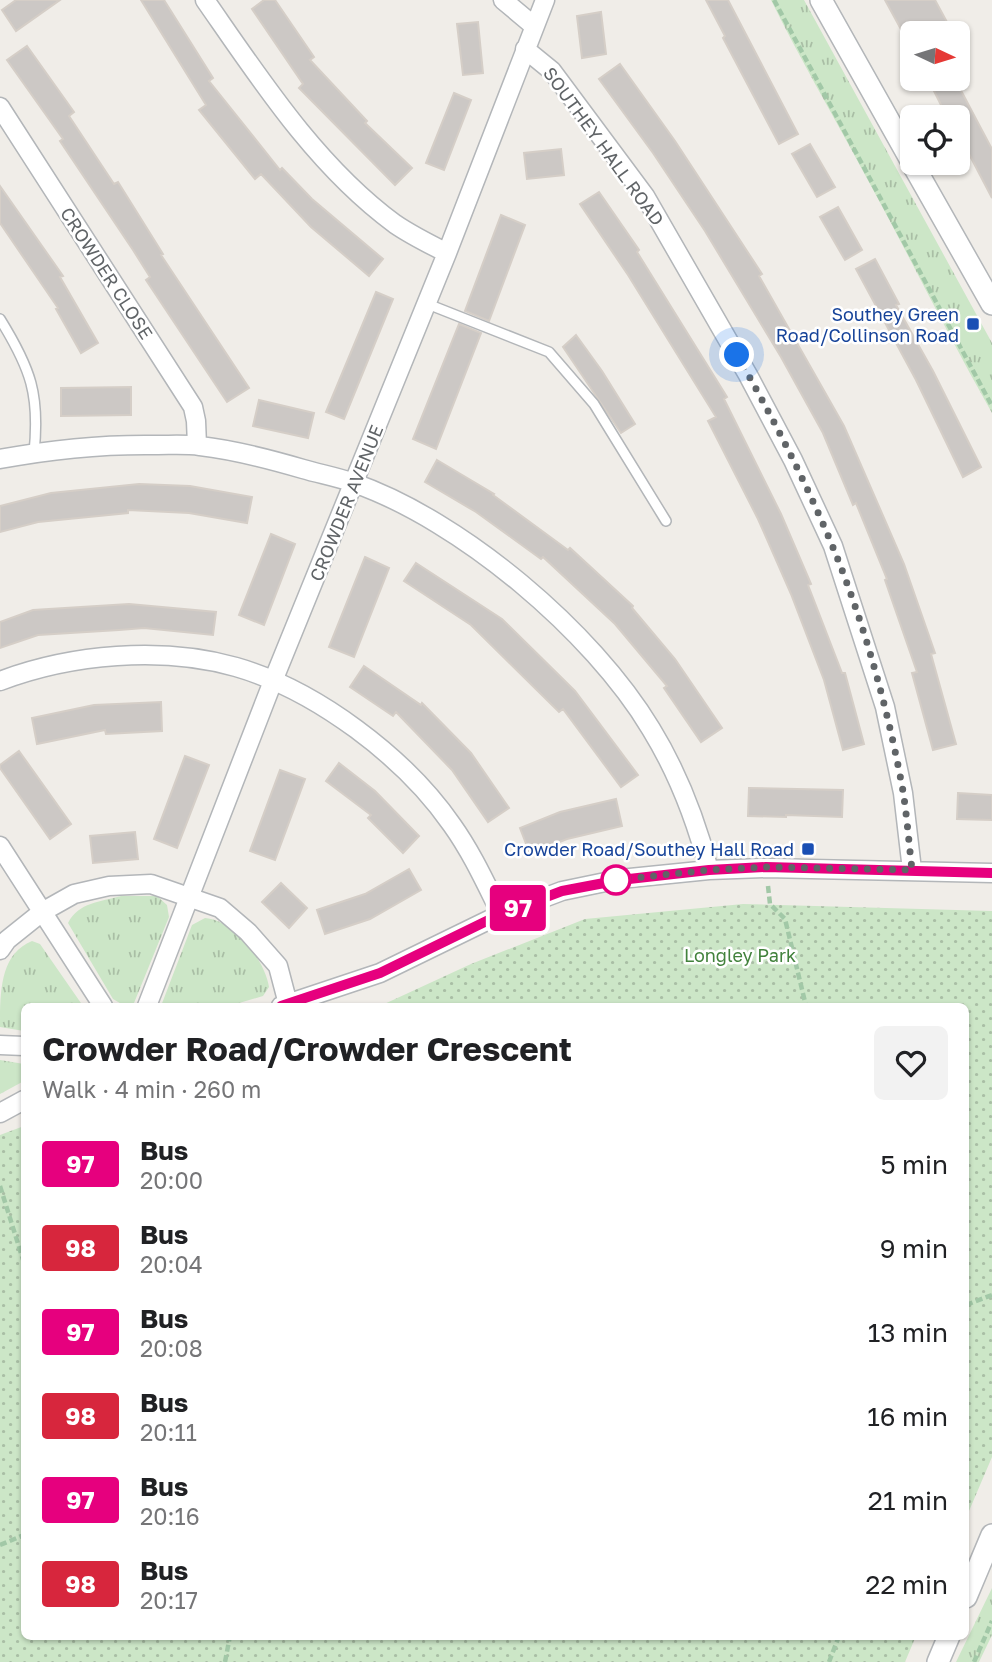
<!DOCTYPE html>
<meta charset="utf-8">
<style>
body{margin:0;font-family:"Golos Text",sans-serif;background:#f2f2f2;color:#202124;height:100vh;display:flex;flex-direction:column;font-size:26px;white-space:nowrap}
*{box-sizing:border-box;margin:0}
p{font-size:23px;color:#757577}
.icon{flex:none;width:38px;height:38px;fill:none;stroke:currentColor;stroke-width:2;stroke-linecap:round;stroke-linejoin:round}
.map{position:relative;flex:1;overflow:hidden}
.details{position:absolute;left:21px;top:1003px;width:948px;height:637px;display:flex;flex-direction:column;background:#fff;border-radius:10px;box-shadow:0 2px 5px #0004}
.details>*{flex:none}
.badge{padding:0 14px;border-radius:5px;font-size:24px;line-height:46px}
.needle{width:46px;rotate:94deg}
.buttons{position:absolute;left:900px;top:21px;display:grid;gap:14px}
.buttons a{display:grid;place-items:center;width:70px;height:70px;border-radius:10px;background:#fff;box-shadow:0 2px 5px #0004;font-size:35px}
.you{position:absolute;width:35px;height:35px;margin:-18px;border:5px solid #fff;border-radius:50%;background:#1a73e8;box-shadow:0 0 0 10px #1a73e833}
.map>.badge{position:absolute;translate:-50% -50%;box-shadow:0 0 0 4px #fff}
.round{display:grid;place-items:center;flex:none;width:74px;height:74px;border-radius:10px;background:#f2f2f2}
.head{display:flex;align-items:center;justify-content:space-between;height:119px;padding:0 21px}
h1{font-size:33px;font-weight:700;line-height:52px}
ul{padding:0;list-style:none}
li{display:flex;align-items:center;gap:21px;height:84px;padding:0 21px}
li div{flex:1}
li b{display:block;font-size:26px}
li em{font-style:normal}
li .badge{min-width:77px;font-weight:700;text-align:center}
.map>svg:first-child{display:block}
.grass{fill:url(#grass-tufts)}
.park{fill:url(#park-dots)}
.building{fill:#ccc8c5;stroke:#d5cec7;stroke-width:2}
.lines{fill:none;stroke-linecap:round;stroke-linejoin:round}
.service-casing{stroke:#b3b6b9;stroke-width:12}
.minor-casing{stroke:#b3b6b9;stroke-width:21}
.tertiary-casing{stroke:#b3b6b9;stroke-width:24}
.path{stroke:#a2c8a7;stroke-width:4.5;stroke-dasharray:7 3.5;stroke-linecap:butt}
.service{stroke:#fff;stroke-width:9}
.minor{stroke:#fff;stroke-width:18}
.tertiary{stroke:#fff;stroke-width:21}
.line-casing{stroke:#fff;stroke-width:16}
.line{stroke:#e6007e;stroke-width:10}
.walk{stroke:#606467;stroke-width:7;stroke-dasharray:0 12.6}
.transit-dot{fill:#1a4fb4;stroke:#fff;stroke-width:2.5}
.stop-dot{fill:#fff;stroke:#e6007e;stroke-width:3.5}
.labels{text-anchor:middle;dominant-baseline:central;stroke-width:5;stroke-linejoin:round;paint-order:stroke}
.street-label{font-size:18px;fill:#606467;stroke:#fff}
.transit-label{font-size:18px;fill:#164399;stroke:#fff;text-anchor:end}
.park-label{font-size:18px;fill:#42823c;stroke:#fff}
</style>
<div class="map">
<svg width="992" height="1662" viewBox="0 0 992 1662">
<defs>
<pattern id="grass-tufts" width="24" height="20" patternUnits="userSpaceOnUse" patternTransform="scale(1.75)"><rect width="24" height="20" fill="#cce6c7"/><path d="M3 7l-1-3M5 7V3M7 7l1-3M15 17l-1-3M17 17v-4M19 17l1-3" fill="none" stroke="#a9bea5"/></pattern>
<pattern id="park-dots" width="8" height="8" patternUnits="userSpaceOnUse" patternTransform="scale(1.75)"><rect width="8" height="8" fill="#cce6c7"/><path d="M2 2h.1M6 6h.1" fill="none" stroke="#a9bea5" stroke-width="1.8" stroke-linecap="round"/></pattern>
</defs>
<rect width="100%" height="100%" fill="#f0ede8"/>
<!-- grass -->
<path class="grass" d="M771,0H804L992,343V413C947,334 908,253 864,173C833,115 800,59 771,0Z
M121,896H157L167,905L169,917L134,1003L125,1006L113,999L68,923C79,902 100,902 121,896Z
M205,918C234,920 265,960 269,987L263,996L229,1006H161L192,925Z
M32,941L40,944L83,1006H24V1031L0,1027C0,992 0,954 32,941Z
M0,1060L24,1064V1081L0,1094Z
M992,1588V1635L979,1662H956Z"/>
<!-- park -->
<path class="park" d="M743,904L992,911V1457L966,1518V1006H380L471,964L585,919Z
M24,1126V1636H916L905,1662H0V1135Z"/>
<!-- building -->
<path class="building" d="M16,0H60L16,31L2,10Z
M141,0H164L213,78L209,81L280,170L282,168L312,199L383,259L369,276L311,227L261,174L255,179L199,110L206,105Z
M264,0H275L314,57L310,60L367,121L365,123L412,168L395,185L299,88L303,84L252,9Z
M706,0H728L798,134L779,144L723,38L725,36Z
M885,0H935L947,22L926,33H903Z
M601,12L606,54L582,58L577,16Z
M478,22L483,73L463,75L457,24Z
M27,46L74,112L69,116L114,184L118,182L163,254L161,255L249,388L227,402L146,280L150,277L133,250L60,141L63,139L7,60Z
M620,64L675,141L762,274L759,276L844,426L904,564L935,653L931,654L956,744L933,750L912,673L917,672L885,580L887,579L856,503L853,505L823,433L781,357L705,231L653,153L599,79Z
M928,79H955L976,119L992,149V198L957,131V117H947Z
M454,93L471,100L444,170L426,163Z
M810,144L835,187L817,197L792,154Z
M561,149L564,175L527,179L524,153Z
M0,186L63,276L60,277L98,343L81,353L56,309L58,308L0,223Z
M599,192L639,250L637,252L727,397L724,399L781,514L811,584L808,585L842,673H845L864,744L843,750L824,680L791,594L758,519L708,421L716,417L628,275L580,204Z
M838,207L862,250L845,260L820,217Z
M501,215L525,225L489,321L465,311Z
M875,259L899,304L896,305L933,371L981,467L963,477L916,380L856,269Z
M376,292L393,299L344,419L326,412Z
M459,324L481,333L436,449L413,439Z
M576,335L602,371L635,424L621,433L563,347Z
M131,387V415L61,416V388Z
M259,400L314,413L308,438L253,426Z
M437,460L494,494L493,495L568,550L570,548L633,606L632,608L675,659L722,728L701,742L664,688L667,686L615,624L543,557L541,559L476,512L425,482Z
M139,484L190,486L252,497L247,523L189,513L128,510V513L38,522L0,532V506L51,493Z
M271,534L295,544L264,625L239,615Z
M365,557L389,568L354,657L329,647Z
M416,563L502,619L575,691L638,775L621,787L563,709L559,712L471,625L404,581Z
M129,604L216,612L213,635L144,628L119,630L38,635L0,648V622L33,610Z
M364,666L421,705L422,703L471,753L509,808L488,822L452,770L396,712L393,716L350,687Z
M161,702L162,731L106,734L105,730L37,744L32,718L94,705Z
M19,751L71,824L50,839L0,768V765Z
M185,756L209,765L177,848L154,839Z
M339,763L375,791L419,836L403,853L368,818L371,815L326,781Z
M280,770L305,779L275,860L250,851Z
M749,788L843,790L842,817L786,815V817L748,816Z
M958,793L992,795V820L957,819Z
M616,799L622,826L567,839L530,854L520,828L560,812Z
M135,832L138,859L93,863L90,836Z
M409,869L421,890L370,919L325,934L317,910L365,894Z
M281,883L307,908L289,928L262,902Z"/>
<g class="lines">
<!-- service casing -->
<g class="service-casing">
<path id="service" d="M425,303L549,352L594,404L666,521
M0,319C31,369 40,395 34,453"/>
</g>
<!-- minor casing -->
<g class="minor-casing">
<path id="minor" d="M205,0C260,79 316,166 395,224C411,235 429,244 447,253
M503,0L534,26
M525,49L552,71L645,196L748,375L793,460L833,546L885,707L903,793L912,870
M0,107L193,407L196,421L197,445
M0,459C53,449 104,444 158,445C172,445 186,444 200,446C235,450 269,459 303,469C320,474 337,477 354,483C462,521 592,631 651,729C678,773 696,820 709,870
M0,681C71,654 162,646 236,667C316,690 405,757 452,825C472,853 486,884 501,914
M0,846L103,1006
M0,950L7,940L42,912L74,894L109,886L151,884L220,908L248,932L278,966L288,1004
M147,1006L273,681L447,253L545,0
M281,1006L380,973L501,914L562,891L620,879L709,870L766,868L992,873
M0,1045L24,1046
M0,1113L24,1100"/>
</g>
<!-- tertiary casing -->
<g class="tertiary-casing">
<path id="tertiary" d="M821,0L912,162
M912,163L992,304
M966,1597L992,1535
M938,1662L949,1636"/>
</g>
<!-- path -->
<path class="path" d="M774,0L992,406
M768,886L770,904L785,919L806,1006
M0,1186L24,1263
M966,1305L992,1295
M0,1545L24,1535
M225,1662L230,1636
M829,1662L839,1636
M974,1662L992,1621"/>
<!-- service -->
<use href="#service" class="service"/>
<!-- minor -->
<use href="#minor" class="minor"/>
<!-- tertiary -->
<use href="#tertiary" class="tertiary"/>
</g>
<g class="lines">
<!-- line casing -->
<g class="line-casing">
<path id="line" d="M281,1006L380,973L501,914L562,891L620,880L709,870L766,867L992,873"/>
</g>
<!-- line -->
<use href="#line" class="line"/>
<!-- walk -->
<path class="walk" d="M616,880L709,870L766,867L912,870C909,844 907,817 903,791C888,709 864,622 832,545C805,480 772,416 737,355"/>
</g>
<!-- markers -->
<g class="transit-dot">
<rect x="966" y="317" width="14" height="14" rx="3.5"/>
<rect x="801" y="842" width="14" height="14" rx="3.5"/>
</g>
<circle class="stop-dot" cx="616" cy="880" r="14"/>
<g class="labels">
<!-- street labels -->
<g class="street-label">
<text transform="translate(604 146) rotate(54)">SOUTHEY HALL ROAD</text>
<text transform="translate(107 273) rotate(57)">CROWDER CLOSE</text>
<text transform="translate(346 503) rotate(-68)">CROWDER AVENUE</text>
</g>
<!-- transit labels -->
<g class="transit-label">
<text x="959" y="314">Southey Green<tspan x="959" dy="21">Road/Collinson Road</tspan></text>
<text x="794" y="849">Crowder Road/Southey Hall Road</text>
</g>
<!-- park labels -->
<g class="park-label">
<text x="740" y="955">Longley Park</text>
</g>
</g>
</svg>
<div class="buttons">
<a><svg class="needle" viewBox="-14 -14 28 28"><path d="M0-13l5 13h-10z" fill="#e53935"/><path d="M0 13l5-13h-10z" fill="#757577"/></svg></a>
<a><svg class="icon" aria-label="locate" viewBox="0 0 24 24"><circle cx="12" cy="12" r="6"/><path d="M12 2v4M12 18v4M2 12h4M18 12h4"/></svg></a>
</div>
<div class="you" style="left:737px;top:355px"></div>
<b class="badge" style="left:518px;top:908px;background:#e6007e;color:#fff">97</b>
<section class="details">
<div class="head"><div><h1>Crowder Road/Crowder Crescent</h1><p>Walk · 4 min · 260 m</p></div><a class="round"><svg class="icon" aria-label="heart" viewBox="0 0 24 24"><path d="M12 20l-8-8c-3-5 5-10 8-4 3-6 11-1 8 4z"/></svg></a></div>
<ul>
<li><span class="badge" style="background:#e6007e;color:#fff">97</span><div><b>Bus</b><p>20:00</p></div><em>5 min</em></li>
<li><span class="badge" style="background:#d7263d;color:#fff">98</span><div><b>Bus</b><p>20:04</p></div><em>9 min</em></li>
<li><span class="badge" style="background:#e6007e;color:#fff">97</span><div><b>Bus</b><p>20:08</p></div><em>13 min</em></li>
<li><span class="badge" style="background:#d7263d;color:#fff">98</span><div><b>Bus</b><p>20:11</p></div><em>16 min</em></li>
<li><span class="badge" style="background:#e6007e;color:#fff">97</span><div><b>Bus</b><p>20:16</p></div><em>21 min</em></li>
<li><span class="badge" style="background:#d7263d;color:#fff">98</span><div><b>Bus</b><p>20:17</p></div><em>22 min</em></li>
</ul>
</section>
</div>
